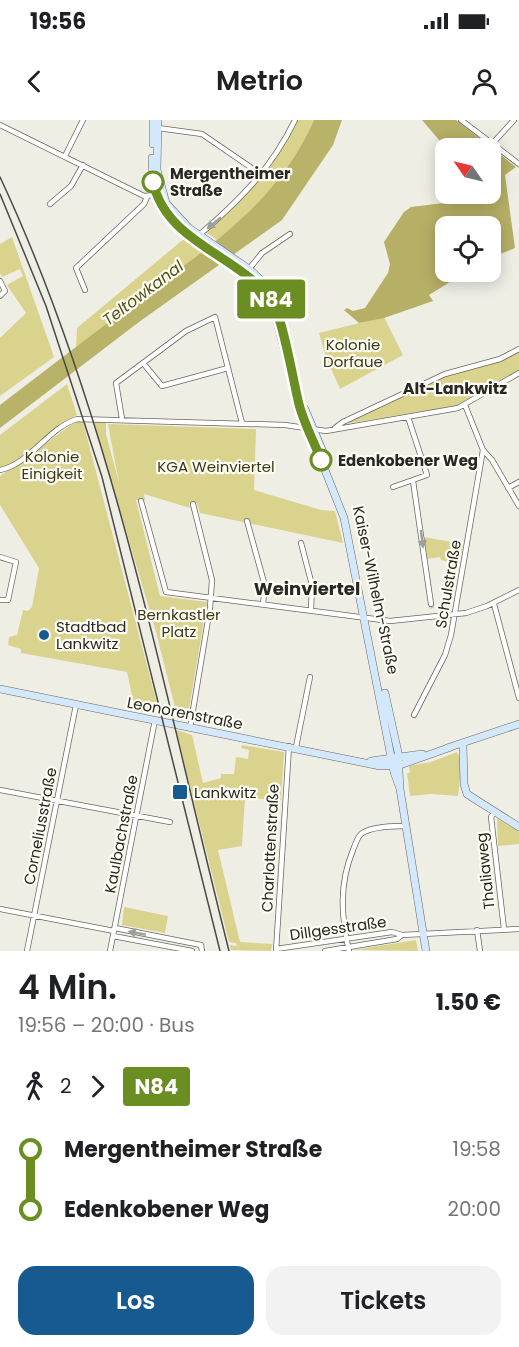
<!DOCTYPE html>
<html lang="de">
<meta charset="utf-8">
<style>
body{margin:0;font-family:Poppins,sans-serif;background:#f2f2f2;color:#202124;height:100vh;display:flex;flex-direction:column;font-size:22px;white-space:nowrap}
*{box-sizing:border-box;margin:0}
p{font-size:20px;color:#757577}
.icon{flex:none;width:33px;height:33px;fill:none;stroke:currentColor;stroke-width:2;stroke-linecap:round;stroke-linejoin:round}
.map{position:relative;height:831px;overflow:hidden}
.panel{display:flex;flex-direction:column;background:#fff;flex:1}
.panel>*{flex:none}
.badge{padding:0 12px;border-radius:4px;font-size:21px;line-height:39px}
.needle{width:39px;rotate:304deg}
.buttons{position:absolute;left:435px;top:18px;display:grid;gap:12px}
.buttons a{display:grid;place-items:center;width:66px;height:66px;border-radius:12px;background:#fff;box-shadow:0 3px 15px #0003;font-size:30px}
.map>.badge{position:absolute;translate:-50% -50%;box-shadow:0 0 0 3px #fff}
.legs{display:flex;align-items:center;gap:9px;height:66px;padding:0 18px;font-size:20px}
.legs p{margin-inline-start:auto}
.overview{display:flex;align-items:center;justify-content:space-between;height:102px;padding:0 18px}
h1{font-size:33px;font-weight:600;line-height:45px}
.cta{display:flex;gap:12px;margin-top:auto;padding:12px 18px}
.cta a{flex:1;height:69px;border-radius:18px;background:#165a8f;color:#fff;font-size:24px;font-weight:600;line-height:69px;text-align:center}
.cta a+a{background:#f2f2f2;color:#202124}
ul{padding:0 18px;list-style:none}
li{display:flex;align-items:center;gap:21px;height:60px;font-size:22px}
li i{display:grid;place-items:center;width:9px;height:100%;margin:0 8px;background:currentColor}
li i::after{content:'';width:15px;height:15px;margin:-8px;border:4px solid;border-radius:50%;background:#fff}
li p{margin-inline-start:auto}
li:first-child i{background:linear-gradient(#0000 50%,currentColor 0)}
li:last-child i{background:linear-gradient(currentColor 50%,#0000 0)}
.status{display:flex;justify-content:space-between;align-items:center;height:42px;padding:0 30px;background:#fff;direction:ltr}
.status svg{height:16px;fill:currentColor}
header{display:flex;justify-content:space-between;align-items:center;height:78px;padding:0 18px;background:#fff;font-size:27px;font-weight:600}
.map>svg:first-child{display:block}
.green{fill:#dad38e}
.forest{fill:#b6af66}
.water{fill:#b9b269}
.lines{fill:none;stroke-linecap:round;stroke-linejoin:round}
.street-tunnel{stroke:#c7c6be;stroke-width:4.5;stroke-dasharray:4.5 2;stroke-linecap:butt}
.street-casing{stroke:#686860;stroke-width:6}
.secondary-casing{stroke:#686860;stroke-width:8}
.street{stroke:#fff;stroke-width:4.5}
.secondary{stroke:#d3e8fb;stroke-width:7}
.tram{stroke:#4a4a45;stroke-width:1.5}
.rail{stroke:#4a4a45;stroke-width:1.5}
.oneway{fill:#9e9e9c}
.line-1-casing{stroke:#fff;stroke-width:14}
.line-1{stroke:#6b8e23;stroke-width:9}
.stop-1-dot{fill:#fff;stroke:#6b8e23;stroke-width:3}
.poi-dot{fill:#165a8f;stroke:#fcfcf2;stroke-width:2}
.labels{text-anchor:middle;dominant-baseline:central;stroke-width:4.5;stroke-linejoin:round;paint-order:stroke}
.stop-label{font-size:15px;font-weight:bold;fill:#272723;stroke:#fcfcf2;text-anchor:start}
.park-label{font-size:15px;fill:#3b3817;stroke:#fcfcf2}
.street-label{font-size:15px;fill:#272723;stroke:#fcfcf2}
.poi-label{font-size:15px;fill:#272723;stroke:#fcfcf2;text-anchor:start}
.water-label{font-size:16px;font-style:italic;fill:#555018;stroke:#fcfcf2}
.neighbourhood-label{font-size:16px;font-weight:bold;fill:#272723;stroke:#fcfcf2}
.quarter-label{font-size:18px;font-weight:bold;fill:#272723;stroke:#fcfcf2}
</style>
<div class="status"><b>19:56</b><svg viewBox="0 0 49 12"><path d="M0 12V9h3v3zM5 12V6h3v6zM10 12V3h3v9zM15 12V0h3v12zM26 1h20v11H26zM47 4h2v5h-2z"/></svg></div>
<header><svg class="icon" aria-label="back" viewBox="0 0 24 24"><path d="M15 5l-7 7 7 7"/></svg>Metrio<svg class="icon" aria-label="person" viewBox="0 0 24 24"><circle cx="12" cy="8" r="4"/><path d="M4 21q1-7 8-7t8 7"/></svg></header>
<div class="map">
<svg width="519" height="831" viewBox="0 0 519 831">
<rect width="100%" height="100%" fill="#efeee5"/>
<!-- green -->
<path class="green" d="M296,0H314C292,49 259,87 217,120L205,112C244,80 275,45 296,0Z
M12,117L54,237L0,276V218L26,193L7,165L23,156L20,149L2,157L0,153V124Z
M185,118L203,131L76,228L77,208Z
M384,197L403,235L340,269L326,237L319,213Z
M519,231V251L460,285L345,304L446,255L502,240Z
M67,264L77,295C49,306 30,340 0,347V315Z
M106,301V314L119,363L108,304L256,309L254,370L321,390L335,391L343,423L200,393L197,383H189L190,388L144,374L145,380H136L160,476L207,482L187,601L178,599L156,512L94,302Z
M75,302H83L160,595L135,590L127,552L21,533V529L8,525L9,517L17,515L23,490L28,491L32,487L39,448L0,385V356Z
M424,417L463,424L459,444L441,440L440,437L427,439Z
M176,610L192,615L203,663L221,658V654H234L236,637L248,639L249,630L241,628L242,625L284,632L281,680L245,678L242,726L218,730L240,822L272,824L271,831L231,830L230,825L237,826L236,823L229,822Z
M457,632L462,642L458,676L431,674L410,676L407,653H410L409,646L431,642Z
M497,698L519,712V724L498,726Z
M124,787L168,796L165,813L122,805Z
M416,820L418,831L353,830L410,821Z"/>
<!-- forest -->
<path class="forest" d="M422,0H456L516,47L505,55L515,128L491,138L490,106H446V152H466L429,175L433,181L384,198L359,203L344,190L347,188L353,191L365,188L388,153L390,144L384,122L404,92L411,87L452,82L464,74H490V28H446Z"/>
<!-- water -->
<path class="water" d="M314,0H342L333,25L282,100L139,202L0,308V285C47,249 94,213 142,177C212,124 277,83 314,0Z"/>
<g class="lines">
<!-- street-tunnel -->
<path class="street-tunnel" d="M431,484L432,490"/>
<!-- street casing -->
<g class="street-casing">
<path id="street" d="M461,0L519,44
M0,5L144,76L156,75
M158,8L202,14L262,55
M492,24L514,0
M65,36L83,0
M50,84L71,66L83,45
M199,115C239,81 272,48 295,0
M249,149L262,133L290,114
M0,161L5,171L0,176
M85,170L76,148L144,84L147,77
M143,243L162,266L228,248
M465,285L483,330L492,340L519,386
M122,299L116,263L186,211L215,197L242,303
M335,308L343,302L445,254L500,239L519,229
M0,350C30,344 48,308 77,299L285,305L326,311L458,288L519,253
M413,361L431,484
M393,367L427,355L408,297
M508,368L519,362
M141,381L166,472L390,501L466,493L487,486L519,470
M247,401L265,466L263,484
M301,423L312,465L311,490
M0,437L16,442L8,480H0
M494,484L519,578
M414,595L445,535L451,515L483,330
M190,608L210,488L212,460L193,384
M296,627L310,557
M0,670L170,702
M495,692L491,697L504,809
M0,789L114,811
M115,808L201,825L202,831
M477,810L480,831
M113,816L192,831
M276,829L392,812L402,815
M27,831L76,585
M110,831L155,600
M276,831L289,626
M325,831L397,819L402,815L519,809
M349,831C341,796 339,764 353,730C355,725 357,718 361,714C371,706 395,706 407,706"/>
</g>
<!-- secondary casing -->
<g class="secondary-casing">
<path id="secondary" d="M158,0L157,50L166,83L189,108L249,149L262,161L270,175L298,282L344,398L394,652L400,669L426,831
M153,24V0
M152,38C152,105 192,115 239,149C251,157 260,168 270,178
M305,289L326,339
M0,569L380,646L400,645L451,627
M385,573L398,632L400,669
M463,624L464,664L467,674L519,707
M447,628L519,604
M371,641L422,634"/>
</g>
<!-- street -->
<use href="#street" class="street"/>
<!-- secondary -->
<use href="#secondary" class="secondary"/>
<!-- tram -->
<path class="tram" d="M0,74L46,186L102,357L220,831"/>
<!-- rail -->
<path class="rail" d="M0,57C113,298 164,574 229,831"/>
</g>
<!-- one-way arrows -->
<defs><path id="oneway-solid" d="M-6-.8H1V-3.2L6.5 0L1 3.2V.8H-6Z" transform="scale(1.5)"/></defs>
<g class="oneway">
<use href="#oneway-solid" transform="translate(214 103) rotate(141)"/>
<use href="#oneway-solid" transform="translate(422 419) rotate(82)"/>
<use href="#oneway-solid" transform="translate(137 813) rotate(-169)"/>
</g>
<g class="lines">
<!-- line-1 casing -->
<g class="line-1-casing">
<path id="line-1" d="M153,62C166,122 236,134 271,179C282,194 293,259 298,280C302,300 314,321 321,340"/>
</g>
<!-- line-1 -->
<use href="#line-1" class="line-1"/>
</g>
<!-- markers -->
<g class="stop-1-dot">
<circle cx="153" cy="62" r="10"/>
<circle cx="321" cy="340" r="10"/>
</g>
<g class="poi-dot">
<circle cx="44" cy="515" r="6"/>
<rect x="172" y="664" width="16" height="16" rx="3"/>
</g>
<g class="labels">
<!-- stop labels -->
<g class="stop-label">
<text x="170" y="53">Mergentheimer<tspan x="170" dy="17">Straße</tspan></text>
<text x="338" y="340">Edenkobener Weg</text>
</g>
<!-- park labels -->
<g class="park-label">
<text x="353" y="224">Kolonie<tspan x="353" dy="17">Dorfaue</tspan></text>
<text x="52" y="336">Kolonie<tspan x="52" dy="17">Einigkeit</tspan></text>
<text x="216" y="346">KGA Weinviertel</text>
<text x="179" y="494">Bernkastler<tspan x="179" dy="17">Platz</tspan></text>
</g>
<!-- street labels -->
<g class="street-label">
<text transform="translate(448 464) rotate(-80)">Schulstraße</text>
<text transform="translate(376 470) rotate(78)">Kaiser-Wilhelm-Straße</text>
<text transform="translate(185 593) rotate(11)">Leonorenstraße</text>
<text transform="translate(40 706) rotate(-79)">Corneliusstraße</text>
<text transform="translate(121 714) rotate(-79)">Kaulbachstraße</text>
<text transform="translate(270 728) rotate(-87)">Charlottenstraße</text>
<text transform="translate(485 751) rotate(-96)">Thaliaweg</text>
<text transform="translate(338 808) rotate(-8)">Dillgesstraße</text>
</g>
<!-- poi labels -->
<g class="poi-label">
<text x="56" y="506">Stadtbad<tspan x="56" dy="17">Lankwitz</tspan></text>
<text x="194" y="672">Lankwitz</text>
</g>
<!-- water labels -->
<g class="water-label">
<text transform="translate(143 173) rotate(-37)">Teltowkanal</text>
</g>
<!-- neighbourhood labels -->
<g class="neighbourhood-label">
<text x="455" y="268">Alt-Lankwitz</text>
</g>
<!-- quarter labels -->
<g class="quarter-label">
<text x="307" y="468">Weinviertel</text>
</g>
</g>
</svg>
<div class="buttons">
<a><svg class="needle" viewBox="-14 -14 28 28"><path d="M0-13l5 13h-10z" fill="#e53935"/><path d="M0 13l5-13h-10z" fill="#757577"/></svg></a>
<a><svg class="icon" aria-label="locate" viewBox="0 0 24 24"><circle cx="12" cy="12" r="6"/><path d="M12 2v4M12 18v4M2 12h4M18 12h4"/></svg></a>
</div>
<b class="badge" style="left:271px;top:179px;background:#6b8e23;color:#fff">N84</b>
</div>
<section class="panel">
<div class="overview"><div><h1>4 Min.</h1><p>19:56 – 20:00 · Bus</p></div><b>1.50 €</b></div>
<div class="legs"><svg class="icon" aria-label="walk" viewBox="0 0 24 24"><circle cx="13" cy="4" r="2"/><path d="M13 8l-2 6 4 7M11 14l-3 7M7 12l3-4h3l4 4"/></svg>2<svg class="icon" aria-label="forward" viewBox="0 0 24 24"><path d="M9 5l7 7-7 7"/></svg><b class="badge" style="background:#6b8e23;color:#fff">N84</b></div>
<ul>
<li><i style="color:#6b8e23"></i><b>Mergentheimer Straße</b><p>19:58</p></li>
<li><i style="color:#6b8e23"></i><b>Edenkobener Weg</b><p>20:00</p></li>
</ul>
<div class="cta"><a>Los</a><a>Tickets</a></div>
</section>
